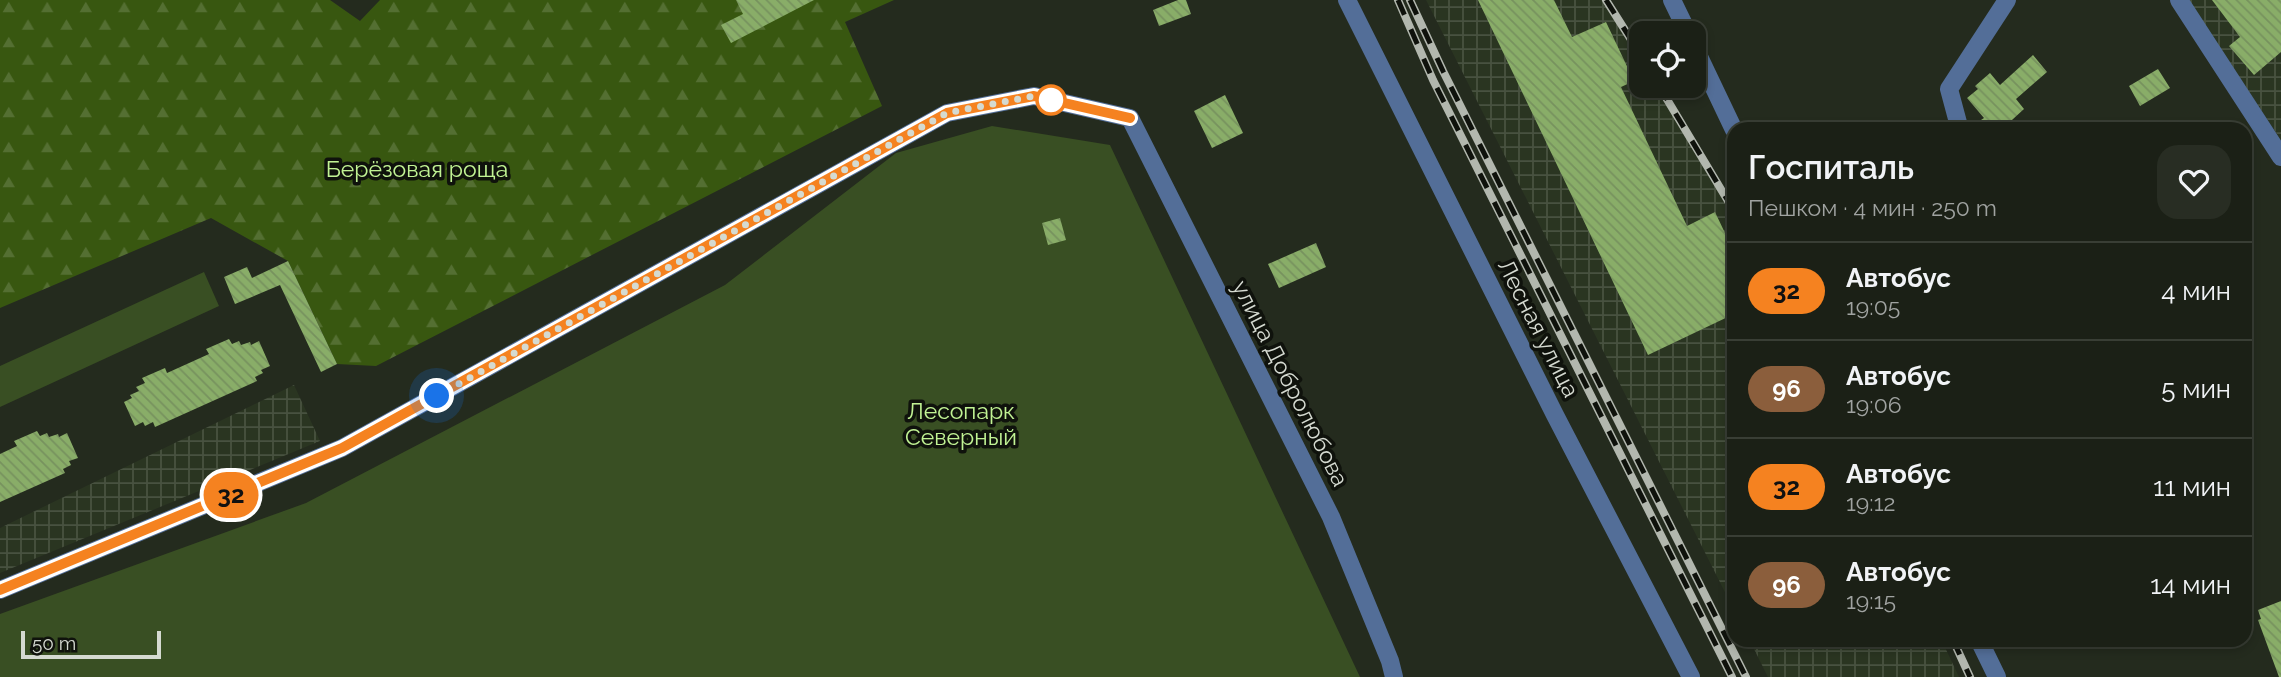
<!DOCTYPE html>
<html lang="ru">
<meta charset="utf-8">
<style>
body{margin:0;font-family:Raleway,sans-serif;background:#282d23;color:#f1f3f6;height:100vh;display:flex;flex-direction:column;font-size:26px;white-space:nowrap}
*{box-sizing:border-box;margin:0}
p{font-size:23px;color:#a0a3a1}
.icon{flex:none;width:38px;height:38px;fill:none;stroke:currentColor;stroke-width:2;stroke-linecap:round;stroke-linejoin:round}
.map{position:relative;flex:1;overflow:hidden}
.drawer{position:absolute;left:1727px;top:122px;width:525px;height:525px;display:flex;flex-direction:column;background:#1b2016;border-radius:21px;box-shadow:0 4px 10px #0003,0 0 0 2px #393e35}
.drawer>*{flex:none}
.badge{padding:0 14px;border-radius:23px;font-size:24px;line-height:46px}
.fabs{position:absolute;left:1629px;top:21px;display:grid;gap:14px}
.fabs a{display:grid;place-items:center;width:77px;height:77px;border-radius:14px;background:#1b2016;box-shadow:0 4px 10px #0003,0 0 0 2px #393e35;font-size:35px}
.scale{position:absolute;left:21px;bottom:18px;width:140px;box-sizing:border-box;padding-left:7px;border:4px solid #d5dad1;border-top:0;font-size:19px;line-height:24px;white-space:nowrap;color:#d5dad1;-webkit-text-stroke:5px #0f120c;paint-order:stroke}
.you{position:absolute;width:35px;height:35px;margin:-18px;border:5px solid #fff;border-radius:50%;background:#1a73e8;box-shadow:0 0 0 10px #1a73e833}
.map>.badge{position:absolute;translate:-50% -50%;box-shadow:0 0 0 4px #fff}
.round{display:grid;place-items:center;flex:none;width:74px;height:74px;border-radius:21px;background:#282d23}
.overview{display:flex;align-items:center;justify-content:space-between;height:119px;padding:0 21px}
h1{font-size:33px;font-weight:600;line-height:52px}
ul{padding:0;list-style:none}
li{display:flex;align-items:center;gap:21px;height:98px;padding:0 21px;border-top:2px solid #393e35}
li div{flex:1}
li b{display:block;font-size:26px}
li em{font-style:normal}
li .badge{min-width:77px;font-weight:700;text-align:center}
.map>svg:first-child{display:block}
.industrial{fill:url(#industrial-grid)}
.forest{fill:url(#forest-firs)}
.green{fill:#394f23}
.building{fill:url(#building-back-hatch)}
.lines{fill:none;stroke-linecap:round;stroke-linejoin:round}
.minor{stroke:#536e98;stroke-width:18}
.rail-casing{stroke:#b2b7ae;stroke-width:8}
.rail{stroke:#0f120c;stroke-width:5;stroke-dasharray:16;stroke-linecap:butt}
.line-casing{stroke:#fff;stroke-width:16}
.line{stroke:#f58220;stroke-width:10}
.walk{stroke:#d5dad1;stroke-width:7;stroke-dasharray:0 12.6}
.stop-dot{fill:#fff;stroke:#f58220;stroke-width:3.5}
.labels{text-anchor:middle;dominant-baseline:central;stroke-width:7;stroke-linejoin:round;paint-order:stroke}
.park-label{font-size:23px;fill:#c1f394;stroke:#0f120c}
.street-label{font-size:23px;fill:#d5dad1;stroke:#0f120c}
</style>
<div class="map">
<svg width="2281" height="677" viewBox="0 0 2281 677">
<defs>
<pattern id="industrial-grid" width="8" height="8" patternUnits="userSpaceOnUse" patternTransform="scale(1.75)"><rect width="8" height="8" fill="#2a3521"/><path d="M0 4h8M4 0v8" fill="none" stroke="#485240"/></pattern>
<pattern id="forest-firs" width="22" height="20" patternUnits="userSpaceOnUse" patternTransform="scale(1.75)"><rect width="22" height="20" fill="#385710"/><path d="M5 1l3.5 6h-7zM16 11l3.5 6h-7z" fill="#546f32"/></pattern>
<pattern id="building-back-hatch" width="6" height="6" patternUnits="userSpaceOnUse" patternTransform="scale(1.75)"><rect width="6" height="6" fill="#89ad68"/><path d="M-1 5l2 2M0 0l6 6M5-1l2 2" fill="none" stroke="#77925e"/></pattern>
</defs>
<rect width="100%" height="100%" fill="#242b1e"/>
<!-- industrial -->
<path class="industrial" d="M1426,0H1603L1641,62L1642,86H1656L1734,215V610Z
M2188,0H2281V140Z
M294,385L320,441L0,573V528Z
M1750,641H1942L1959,677H1768Z"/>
<!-- forest -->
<path class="forest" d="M0,0H330L360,21L380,0H894L845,22L882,106L376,366L337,364L288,261L211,218L0,308Z"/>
<!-- green -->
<path class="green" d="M992,126L1110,145L1360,677H0V614L306,503L725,285L896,153Z
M204,272L219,306L0,407V366Z"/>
<!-- building -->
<path class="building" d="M736,0H814L731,43L721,25L743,14Z
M1178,0H1186L1191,14L1159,26L1153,10Z
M1478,0H1554L1572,37L1606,22L1634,81L1621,87L1687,226L1715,212L1734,252V314L1648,355Z
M2212,0H2281V52L2254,75L2229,46L2240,37Z
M2033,55L2047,72L2016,99L2024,109L2001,130H1989L1981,120L1984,118L1967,98L1978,89L1975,86L1990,73L2000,85Z
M2158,69L2170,88L2140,106L2129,86Z
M1225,95L1243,133L1212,148L1194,111Z
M1060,218L1066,240L1048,245L1042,223Z
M1316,243L1326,267L1279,288L1268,264Z
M288,261L337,364L321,372L280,285L235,304L224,277L247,267L252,278Z
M229,339L232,344L239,341L241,345L250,342L251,345L259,341L270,366L261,370L263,373L255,377L257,381L155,427L153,422L145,426L143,422L135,426L124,402L132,398L130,395L139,391L136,387L145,383L142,378L165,368L167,373L209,354L206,349Z
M37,431L40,436L47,433L49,437L58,434L59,437L67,433L78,458L69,461L71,465L63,469L65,473L0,502V454L17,446L14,441Z
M2281,601V677H2279L2258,620L2261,619L2258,610Z"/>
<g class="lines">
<!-- minor -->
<path class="minor" d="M1347,0L1555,415L1691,677
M1672,0L1688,33
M2179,0L2281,157
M1694,46L1734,130
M1960,130L1949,89L2007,0
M0,590L342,448L947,113L1034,96L1130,118L1331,517L1390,661L1394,677
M1979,640L1997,677"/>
<!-- rail casing -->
<g class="rail-casing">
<path id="rail" d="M1398,0L1433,80L1732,677
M1410,0L1443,71L1746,677
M1606,0L1642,57
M1659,86L1734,211
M1953,640L1970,677"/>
</g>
<!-- rail -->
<use href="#rail" class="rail"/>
</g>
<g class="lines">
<!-- line casing -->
<g class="line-casing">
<path id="line" d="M0,590L342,448L947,113L1034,96L1130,118"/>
</g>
<!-- line -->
<use href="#line" class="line"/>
<!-- walk -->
<path class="walk" d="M437,396L947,113L1034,96L1059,102L1051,100"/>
</g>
<!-- markers -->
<circle class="stop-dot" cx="1051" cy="100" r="14"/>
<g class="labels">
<!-- park labels -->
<g class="park-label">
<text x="417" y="168">Берёзовая роща</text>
<text x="961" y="410">Лесопарк<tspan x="961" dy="26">Северный</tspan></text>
</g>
<!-- street labels -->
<g class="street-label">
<text transform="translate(1539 328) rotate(63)">Лесная улица</text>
<text transform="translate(1291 383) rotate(63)">улица Добролюбова</text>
</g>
</g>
</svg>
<div class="fabs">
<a><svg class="icon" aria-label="locate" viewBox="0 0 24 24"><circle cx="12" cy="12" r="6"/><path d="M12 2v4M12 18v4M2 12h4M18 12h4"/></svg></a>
</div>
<div class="scale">50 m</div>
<div class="you" style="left:437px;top:396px"></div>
<b class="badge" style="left:231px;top:495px;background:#f58220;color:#111">32</b>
<section class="drawer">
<div class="overview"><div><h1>Госпиталь</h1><p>Пешком · 4 мин · 250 m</p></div><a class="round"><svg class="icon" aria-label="heart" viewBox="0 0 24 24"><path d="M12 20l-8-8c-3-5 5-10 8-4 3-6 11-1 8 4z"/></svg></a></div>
<ul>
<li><span class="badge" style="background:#f58220;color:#111">32</span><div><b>Автобус</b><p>19:05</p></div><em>4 мин</em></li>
<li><span class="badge" style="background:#8b5e3c;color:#fff">96</span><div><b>Автобус</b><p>19:06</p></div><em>5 мин</em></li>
<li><span class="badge" style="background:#f58220;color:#111">32</span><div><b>Автобус</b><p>19:12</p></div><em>11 мин</em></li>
<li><span class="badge" style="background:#8b5e3c;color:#fff">96</span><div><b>Автобус</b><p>19:15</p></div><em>14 мин</em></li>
</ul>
</section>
</div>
